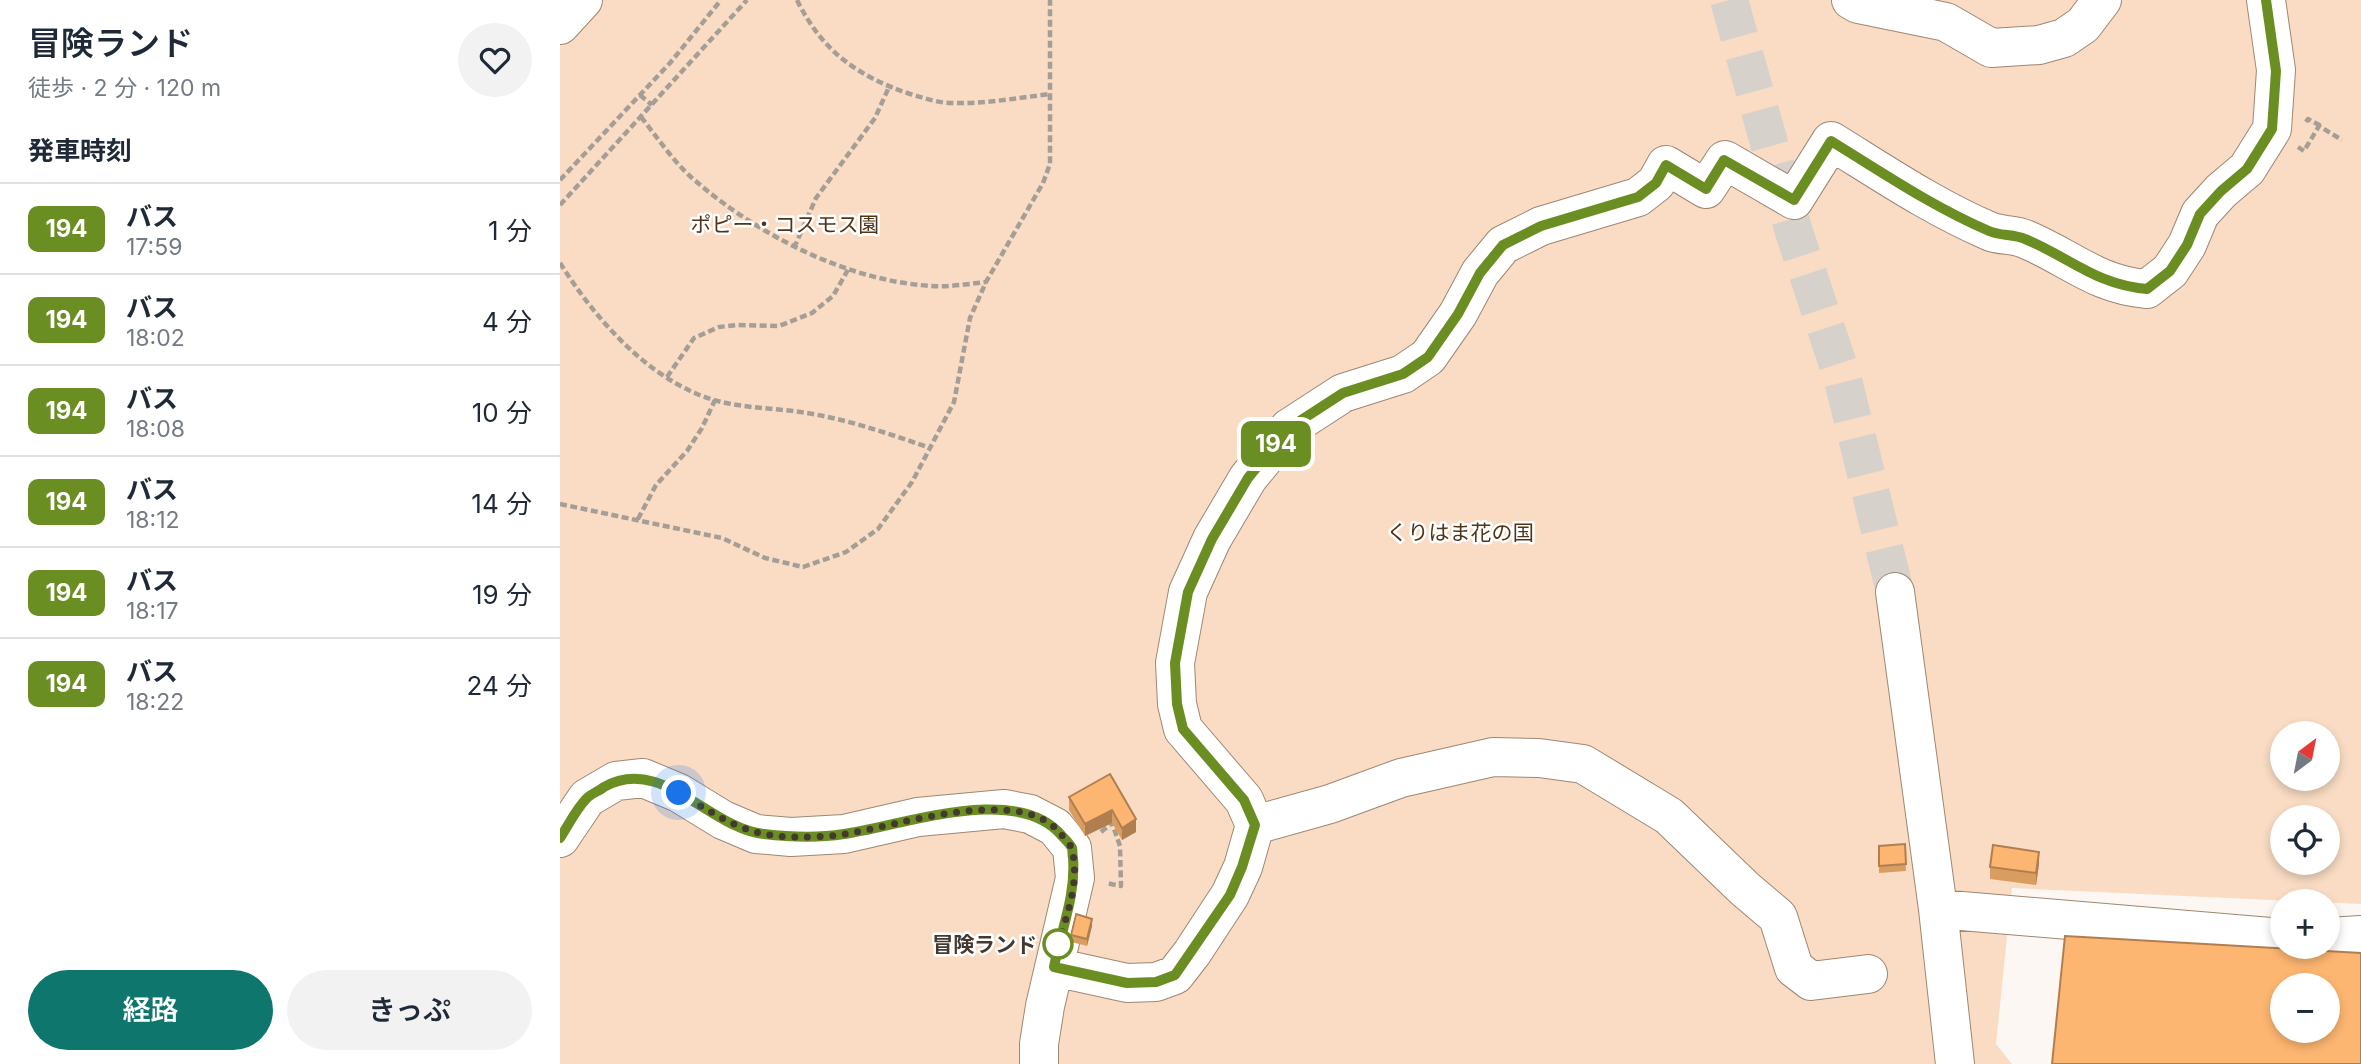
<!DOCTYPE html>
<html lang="ja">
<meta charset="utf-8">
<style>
body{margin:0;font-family:Inter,"Noto Sans JP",sans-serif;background:#f2f2f3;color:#1f2937;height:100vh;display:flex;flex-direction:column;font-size:26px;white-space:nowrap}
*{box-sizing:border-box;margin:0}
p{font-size:23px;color:#747a83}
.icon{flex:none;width:38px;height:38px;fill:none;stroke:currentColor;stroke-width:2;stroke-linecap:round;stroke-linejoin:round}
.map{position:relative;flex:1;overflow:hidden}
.sheet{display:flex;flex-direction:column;background:#fff;width:560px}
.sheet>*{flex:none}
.badge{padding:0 14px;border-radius:10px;font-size:24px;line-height:46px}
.needle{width:46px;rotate:32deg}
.buttons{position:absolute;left:1710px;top:721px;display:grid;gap:14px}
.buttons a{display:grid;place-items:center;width:70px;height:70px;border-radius:50%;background:#fff;box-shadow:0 4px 10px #0003;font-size:35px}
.you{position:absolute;width:35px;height:35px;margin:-18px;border:5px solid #fff;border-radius:50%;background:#1a73e8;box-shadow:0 0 0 10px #1a73e833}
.map>.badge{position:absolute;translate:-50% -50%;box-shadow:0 0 0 4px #fff}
h2{padding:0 28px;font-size:26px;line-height:63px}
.round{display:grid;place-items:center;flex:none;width:74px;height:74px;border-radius:37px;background:#f2f2f3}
.summary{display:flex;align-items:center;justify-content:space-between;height:119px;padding:0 28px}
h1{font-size:33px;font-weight:600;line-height:52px}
.primary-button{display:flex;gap:14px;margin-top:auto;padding:14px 28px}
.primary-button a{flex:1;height:80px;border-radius:42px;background:#0f766e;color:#fff;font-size:28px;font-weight:600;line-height:80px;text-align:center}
.primary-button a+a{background:#f2f2f3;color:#1f2937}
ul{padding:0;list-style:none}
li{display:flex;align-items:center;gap:21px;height:91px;padding:0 28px;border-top:2px solid #e0e1e3}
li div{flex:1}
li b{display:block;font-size:26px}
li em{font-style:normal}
li .badge{min-width:77px;font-weight:700;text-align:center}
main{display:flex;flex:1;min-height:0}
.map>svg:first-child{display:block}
.green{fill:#f9dcc3;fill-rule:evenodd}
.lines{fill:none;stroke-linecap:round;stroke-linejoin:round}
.minor-tunnel{stroke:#d7d1cb;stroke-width:38;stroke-dasharray:38 19;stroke-linecap:butt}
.minor-casing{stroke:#9f8772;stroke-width:40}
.path{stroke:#a59e97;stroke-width:4.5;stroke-dasharray:7 3.5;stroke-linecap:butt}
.minor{stroke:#fff;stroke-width:38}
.wall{fill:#da9d61}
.shaded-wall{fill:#b17f4f}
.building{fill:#fdb671;stroke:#b17f4f;stroke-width:2;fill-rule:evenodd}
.line-casing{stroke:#fff;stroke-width:16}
.line{stroke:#6b8e23;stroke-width:10}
.walk{stroke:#43392f;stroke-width:7;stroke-dasharray:0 12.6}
.stop-dot{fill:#fff;stroke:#6b8e23;stroke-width:3.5}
.labels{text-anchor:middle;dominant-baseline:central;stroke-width:5;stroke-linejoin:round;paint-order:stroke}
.park-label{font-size:21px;fill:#513417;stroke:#fff}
.stop-label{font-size:21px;font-weight:bold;fill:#43392f;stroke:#fff;text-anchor:end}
</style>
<main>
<section class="sheet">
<div class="summary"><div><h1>冒険ランド</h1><p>徒歩 · 2 分 · 120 m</p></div><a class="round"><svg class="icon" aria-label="heart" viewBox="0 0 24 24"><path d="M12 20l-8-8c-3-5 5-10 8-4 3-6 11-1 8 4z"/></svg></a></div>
<h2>発車時刻</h2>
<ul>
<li><span class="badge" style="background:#6b8e23;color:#fff">194</span><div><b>バス</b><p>17:59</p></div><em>1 分</em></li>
<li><span class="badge" style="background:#6b8e23;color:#fff">194</span><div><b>バス</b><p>18:02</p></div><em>4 分</em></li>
<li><span class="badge" style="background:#6b8e23;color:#fff">194</span><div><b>バス</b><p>18:08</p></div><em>10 分</em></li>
<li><span class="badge" style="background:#6b8e23;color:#fff">194</span><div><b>バス</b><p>18:12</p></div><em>14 分</em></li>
<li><span class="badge" style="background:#6b8e23;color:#fff">194</span><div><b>バス</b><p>18:17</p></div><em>19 分</em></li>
<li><span class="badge" style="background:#6b8e23;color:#fff">194</span><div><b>バス</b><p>18:22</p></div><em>24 分</em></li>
</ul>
<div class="primary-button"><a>経路</a><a>きっぷ</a></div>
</section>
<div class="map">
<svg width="1801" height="1064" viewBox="0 0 1801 1064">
<rect width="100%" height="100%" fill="#fcf7f2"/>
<!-- green -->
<path class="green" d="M0,0H1801V904L1452,888L1436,1044L1452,1064H0ZM1722,733H1768V779H1722ZM1722,817H1768V863H1722Z"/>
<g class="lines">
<!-- minor-tunnel -->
<path class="minor-tunnel" d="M1169,0L1234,232L1283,380L1335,592"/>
<!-- minor casing -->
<g class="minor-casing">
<path id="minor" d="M1291,0L1298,4L1386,22L1431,48L1479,45L1504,38L1523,25L1542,0
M0,25L23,0
M1335,592L1378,909L1395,1064
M695,825L770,804L841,778L933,757L979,758L1023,764L1109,816L1185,889L1218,917L1234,968L1251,981L1308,974
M0,838L27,798L56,781L83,778L119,793L163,820L196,834L231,837L284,834L358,817L444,809L470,814L495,827L512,848L515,878L485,1006L479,1044V1064
M1378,909L1722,938
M1768,937L1801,935
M494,967L567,983L596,982L615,975L632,953L670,895L683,867L695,825L684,800L623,729L617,704L615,663L628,592L652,539L688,478L729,428L783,393L843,374L868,357L898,314L920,273L943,245L981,226L1078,197L1096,183L1106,165L1146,189L1165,160L1234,200L1271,141C1323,173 1373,207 1429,231C1440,236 1454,234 1465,239C1509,257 1536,285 1587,289L1610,271L1627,245L1640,214L1661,191L1687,169L1712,129L1716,70L1706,0"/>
</g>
<!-- path -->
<path class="path" d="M237,0C262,51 297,76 350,94C364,98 378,103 392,103C425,104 457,98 490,94
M80,95L92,105
M81,117C97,137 113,161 132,178C196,234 286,281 372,286C390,287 408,284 426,282
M1746,122L1748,119L1761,126
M1738,147L1744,151L1759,126L1782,140
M0,180L110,63L161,0
M0,205L187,0
M234,248L256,198L315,118L329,87
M0,263C33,315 79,369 137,394C172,409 210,407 247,413C290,420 330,434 370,448
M107,377L134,338L159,327L177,325L219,326L252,313L273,296L289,268
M0,504L162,538L205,558L243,567L286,552L318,529L352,482L370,448L394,402L410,318L426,282L483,183L490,164V0
M78,519L96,485L127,451L142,428L155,400
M541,832L552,823L560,846L561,886L546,883"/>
<!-- minor -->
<use href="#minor" class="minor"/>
</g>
<!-- wall -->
<path class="wall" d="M550,774L576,832L562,840L552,823L525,836L509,810V797Z
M1345,844L1346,871L1319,873V846Z
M1479,864L1476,885L1430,879V867Z
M532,926L527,946L511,942V935Z"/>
<!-- shaded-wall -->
<path class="shaded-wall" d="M552,810V823L525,836V824Z
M576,819V832L562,840V828Z
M1479,852V864L1476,885V873Z
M532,919V926L527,946V939Z"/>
<!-- building -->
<path class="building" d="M550,774L576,819L562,828L552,810L525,824L509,797Z
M1345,844L1346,864L1319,866V846Z
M1433,845L1479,852L1476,873L1430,867Z
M516,914L532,919L527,939L511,935Z
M1505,936L1801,953V1064H1492ZM1722,985H1768V1031H1722Z"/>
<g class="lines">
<!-- line casing -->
<g class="line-casing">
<path id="line" d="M0,838C8,826 16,809 27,798C31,794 39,791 44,787C101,754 150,829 204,834C230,837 258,838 284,834C341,826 458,782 502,836C505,839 510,844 512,848C513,851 512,855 513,858C516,896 501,930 494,967L567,983L596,982L615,975L670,895L682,867L695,825L684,800L623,729L617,704L615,663L628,592L652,539L688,478L729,428L783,393L843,374L868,357L898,314L920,273L943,245L981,226L1078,197L1096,183L1106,165L1146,189L1164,160L1234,200L1271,141C1323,173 1373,207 1429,231C1440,236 1454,234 1465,239C1509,257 1536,285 1587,289L1610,271L1627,245L1640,214L1661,191L1687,169L1712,129L1716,71L1706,0"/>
</g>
<!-- line -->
<use href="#line" class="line"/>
<!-- walk -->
<path class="walk" d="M119,793C158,816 185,836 231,837C248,837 268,837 285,834C338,826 460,784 500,833C504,838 511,844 512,850C520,881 507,915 498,944"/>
</g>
<!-- markers -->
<circle class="stop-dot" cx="498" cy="944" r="14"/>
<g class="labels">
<!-- park labels -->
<g class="park-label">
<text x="225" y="224">ポピー・コスモス園</text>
<text x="900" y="532">くりはま花の国</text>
</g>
<!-- stop labels -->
<g class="stop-label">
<text x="477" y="944">冒険ランド</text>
</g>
</g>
</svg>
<div class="buttons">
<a><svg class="needle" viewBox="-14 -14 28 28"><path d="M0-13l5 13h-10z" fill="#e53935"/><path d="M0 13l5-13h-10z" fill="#747a83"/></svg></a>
<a><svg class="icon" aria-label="locate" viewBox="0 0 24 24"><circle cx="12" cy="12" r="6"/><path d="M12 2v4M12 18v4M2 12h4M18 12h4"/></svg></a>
<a>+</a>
<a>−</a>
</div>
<div class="you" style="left:119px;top:793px"></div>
<b class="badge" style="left:716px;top:444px;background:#6b8e23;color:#fff">194</b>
</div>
</main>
